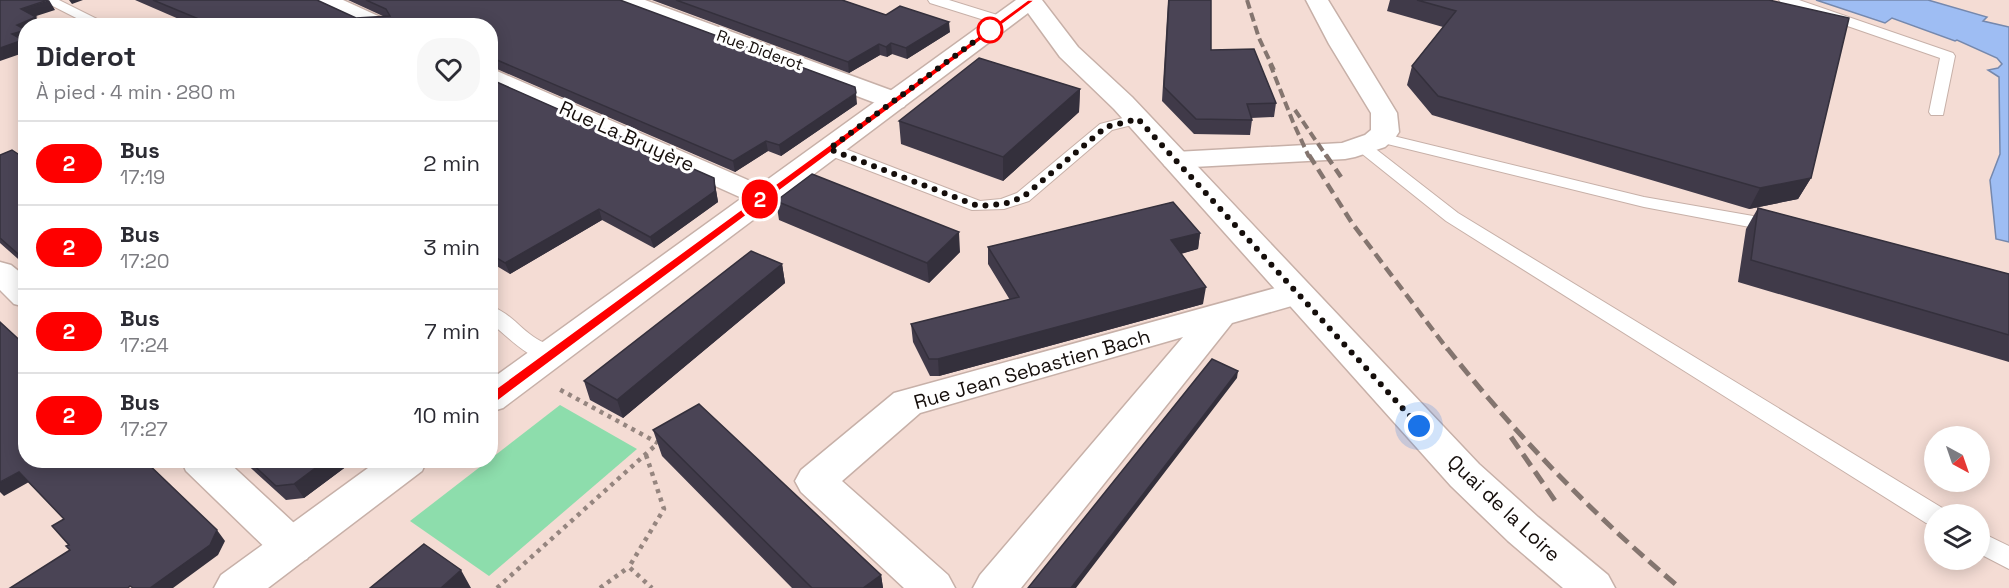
<!DOCTYPE html>
<html lang="fr">
<meta charset="utf-8">
<style>
body{margin:0;font-family:"Space Grotesk",sans-serif;background:#f7f7f7;color:#2b2b33;height:100vh;display:flex;flex-direction:column;font-size:22px;white-space:nowrap}
*{box-sizing:border-box;margin:0}
p{font-size:20px;color:#7c7c81}
.icon{flex:none;width:33px;height:33px;fill:none;stroke:currentColor;stroke-width:2;stroke-linecap:round;stroke-linejoin:round}
.map{position:relative;flex:1;overflow:hidden}
.details{position:absolute;left:18px;top:18px;width:480px;height:450px;display:flex;flex-direction:column;background:#fff;border-radius:24px;box-shadow:0 3px 15px #0003}
.details>*{flex:none}
.badge{padding:0 12px;border-radius:20px;font-size:21px;line-height:39px}
.needle{width:39px;rotate:140deg}
.buttons{position:absolute;left:1924px;top:426px;display:grid;gap:12px}
.buttons a{display:grid;place-items:center;width:66px;height:66px;border-radius:50%;background:#fff;box-shadow:0 3px 15px #0003;font-size:30px}
.you{position:absolute;width:30px;height:30px;margin:-15px;border:4px solid #fff;border-radius:50%;background:#1a73e8;box-shadow:0 0 0 9px #1a73e833}
.map>.badge{position:absolute;translate:-50% -50%;box-shadow:0 0 0 3px #fff}
.round{display:grid;place-items:center;flex:none;width:63px;height:63px;border-radius:24px;background:#f7f7f7}
.summary{display:flex;align-items:center;justify-content:space-between;height:102px;padding:0 18px}
h1{font-size:28px;font-weight:600;line-height:45px}
ul{padding:0;list-style:none}
li{display:flex;align-items:center;gap:18px;height:84px;padding:0 18px;border-top:2px solid #e1e1e2}
li div{flex:1}
li b{display:block;font-size:22px}
li em{font-style:normal}
li .badge{min-width:66px;font-weight:700;text-align:center}
.map>svg:first-child{display:block}
.green{fill:#8dddac}
.water{fill:#9ebdf3;stroke:#7588ad;stroke-width:1.5}
.lines{fill:none;stroke-linecap:round;stroke-linejoin:round}
.service-casing{stroke:#c7b0a8;stroke-width:2}
.minor-casing{stroke:#c7b0a8;stroke-width:3}
.tertiary-casing{stroke:#c7b0a8;stroke-width:3}
.path{stroke:#95857f;stroke-width:4.5;stroke-dasharray:4 5;stroke-linecap:butt}
.service{fill:#fff;fill-rule:evenodd}
.minor{fill:#fff;fill-rule:evenodd}
.tertiary{fill:#fff;fill-rule:evenodd}
.rail-far2{stroke:#84756f;stroke-width:4;stroke-dasharray:9 4.5;stroke-linecap:butt}
.rail-far1{stroke:#84756f;stroke-width:4.5;stroke-dasharray:11 6;stroke-linecap:butt}
.rail{stroke:#84756f;stroke-width:5;stroke-dasharray:14 7;stroke-linecap:butt}
.wall{fill:#403a49}
.shaded-wall{fill:#34303c}
.building{fill:#4a4455;stroke:#34303c;stroke-width:1.5}
.line{fill:#fe0000;stroke:#fff;stroke-width:1.5}
.walk{stroke:#150e0b;stroke-width:6;stroke-dasharray:0 10.8}
.stop-dot{fill:#fff;stroke:#fe0000;stroke-width:3}
.labels{text-anchor:middle;dominant-baseline:central;stroke-width:6;stroke-linejoin:round;paint-order:stroke}
.far-street-label{font-size:16px;fill:#150e0b;stroke:#fff}
.street-label{font-size:20px;fill:#150e0b;stroke:#fff}
</style>
<div class="map">
<svg width="2009" height="588" viewBox="0 0 2009 588">
<rect width="100%" height="100%" fill="#f4dcd4"/>
<!-- green -->
<path class="green" d="M560,405L637,449L489,576L410,521Z"/>
<!-- water -->
<path class="water" d="M1816,0H1928L1987,17L1983,21L2009,27V242L1996,239L1990,180L2000,154L1999,77L1988,70L1998,68L2002,64L1997,58L1957,40L1955,41L1892,18L1885,23Z"/>
<g class="lines">
<!-- service casing -->
<g class="service-casing">
<path id="service" d="M41,0H59L111,26H92Z
M928,0H949L1007,18L1009,21L1007,24H997L930,3Z
M1779,0H1799L1953,53L1955,56L1943,115H1931L1929,112L1940,58L1781,3Z
M1138,114L1146,119L1144,122L1112,130L1029,201L1004,209L972,210L823,153L821,149L823,145H835L980,201L1001,199L1017,193L1100,124Z
M1381,133L1644,197L1776,220L1782,222L1785,226L1782,230L1776,232L1644,207L1375,141L1373,138L1375,135Z
M1362,141L1368,143L1458,213L1944,509L1946,514H1935V526L1926,523L1446,221L1356,149L1354,146Z
M490,306C510,312 521,330 537,339C546,345 556,345 561,354L558,359C533,367 509,336 490,323Z
M1980,532L2009,546V569L1980,554Z"/>
</g>
<!-- minor casing -->
<g class="minor-casing">
<path id="minor" d="M313,0H343L389,21L392,26H361L316,5Z
M613,0H645L904,95L908,101L904,107L895,109L886,107L616,5Z
M1306,0H1328L1397,113L1399,132L1395,138L1385,147L1355,157L1345,159L1175,168L1165,166L1161,160L1165,154L1175,152L1342,143L1365,135L1371,130V113L1329,44Z
M490,68L773,191L778,197L773,203L763,206L753,203L490,85Z
M0,262L11,265L26,277V307L14,304L0,290Z
M1297,282L1309,285L1313,293L1309,301L1232,323L1021,588H973L980,575L1183,337L920,413L842,481L948,575L955,588H904L801,492L795,481L801,470L894,393Z
M181,460H226L307,535L313,547L307,559L292,564L277,559L186,471Z"/>
</g>
<!-- tertiary casing -->
<g class="tertiary-casing">
<path id="tertiary" d="M1016,0H1042L1078,47L1132,97L1479,464L1538,517L1608,575L1615,588H1563L1508,541L1451,486L1114,109L1060,57L1028,13L503,408L490,412V380Z
M379,460H427L422,471L268,588H214L221,575Z"/>
</g>
<!-- path -->
<path class="path" d="M646,455L664,509L629,567L652,588
M497,588L658,443L557,388
M600,588L629,567"/>
<!-- service -->
<use href="#service" class="service"/>
<!-- minor -->
<use href="#minor" class="minor"/>
<!-- tertiary -->
<use href="#tertiary" class="tertiary"/>
<!-- rail-far2 -->
<path class="rail-far2" d="M1247,0L1259,38L1274,70
M1270,64L1293,122L1309,157
M1295,110L1327,157"/>
<!-- rail-far1 -->
<path class="rail-far1" d="M1309,155L1352,223L1448,350
M1326,155L1341,177"/>
<!-- rail -->
<path class="rail" d="M1447,348C1517,436 1594,516 1680,588
M1511,437L1556,502"/>
</g>
<!-- wall -->
<path class="wall" d="M135,0H317L356,18L385,17L348,0H620L857,104L781,156L768,151L735,172L490,66V26H195Z
M652,0H842L886,15L950,32L907,59L892,54L887,57L880,55L849,73Z
M1168,0H1211V50L1276,103L1274,117L1251,118L1252,120L1250,135L1194,134L1162,101Z
M1390,0H1769L1811,178L1798,199L1749,209L1432,115L1407,85L1412,66L1443,27L1387,11Z
M490,79L714,178L718,202L654,248L602,220L510,274L490,262Z
M1080,89L1079,112L1003,181L901,144L899,121Z
M26,151V266L0,243V155L18,154Z
M776,201L960,252L929,283L779,220Z
M1758,208L2009,274V362L1738,282L1746,229Z
M1200,233L1198,249L1181,254L1203,304L939,376H930L913,342L911,324L1010,300L988,264V247Z
M782,264L785,283L623,418L590,400L584,381Z
M653,430L881,575L883,588H792L662,456Z
M242,460H355L304,498L286,500Z"/>
<!-- shaded-wall -->
<path class="shaded-wall" d="M49,0L55,10L27,19L21,9Z
M69,0H83L72,4Z
M36,17L41,26H26V42H24L26,44V52L0,61V48L12,34L17,25Z
M949,22L950,32L907,59L906,48Z
M891,43L892,54L887,57L886,47Z
M879,44L880,55L849,73L848,62Z
M1080,89L1079,112L1003,181V157Z
M856,93L857,104L781,156L779,145Z
M766,141L768,151L735,172L733,161Z
M714,178L718,202L654,248L650,237Z
M1811,178L1798,199L1749,209L1760,188Z
M599,209L602,220L510,274L505,263Z
M959,232L960,252L929,283L927,263Z
M1200,233L1198,249L1168,257L1171,240Z
M782,264L785,283L623,418L617,400Z
M1206,287L1203,304L939,376L938,359Z
M1238,371L1237,378L1076,588H1071Z
M326,460H355L304,498L294,484Z
M19,472L29,482L4,496L0,492V482Z
M217,530L225,541L218,555L173,588H150Z
M461,570L471,588H441Z
M881,575L883,588H863Z"/>
<!-- building -->
<path class="building" d="M0,0H48L21,9L36,17L17,25L26,30L12,34L23,40L0,48Z
M153,0H317L356,18L390,16L386,9L366,0H620L855,87L856,93L779,145L766,141L733,161L490,57V26H197L206,22Z
M676,0H842L886,15L900,6L949,22L906,48L891,43L886,47L879,44L848,62Z
M1169,0H1211V50L1254,49L1276,103L1247,104L1252,120L1196,119L1164,87Z
M1417,0H1769L1849,18L1811,178L1760,188L1438,96L1412,66L1456,11Z
M979,58L1080,89L1003,157L899,121Z
M490,79L714,178L715,191L650,237L599,209L505,263L490,254Z
M12,150L18,154L26,151V261L0,238V155Z
M812,174L959,232L927,263L776,201Z
M1173,202L1200,233L1171,240L1206,287L938,359H929L911,324L1019,297L988,247Z
M1758,208L2009,274V335L1751,260Z
M751,251L782,264L617,400L584,381Z
M0,322L26,346V460H144L217,530L210,545L150,588H133L130,586L128,588H10L70,550L66,546L69,545L52,526L64,519L19,472L0,482Z
M1212,359L1238,371L1071,588H1028Z
M699,404L881,575L863,588H812L653,430Z
M248,460H326L294,484L276,486Z
M424,544L461,570L441,588H370Z"/>
<!-- line -->
<path class="line" d="M1028,0H1035L495,403H486L484,399L486,396Z"/>
<g class="lines">
<!-- walk -->
<path class="walk" d="M990,30L829,149L978,206L1004,204L1023,197L1106,127L1138,119L1419,426"/>
</g>
<!-- markers -->
<circle class="stop-dot" cx="990" cy="30" r="12"/>
<g class="labels">
<!-- far-street labels -->
<g class="far-street-label">
<text transform="translate(760 50) rotate(20)">Rue Diderot</text>
</g>
<!-- street labels -->
<g class="street-label">
<text transform="translate(627 136) rotate(24)">Rue La Bruyère</text>
<text transform="translate(1032 369) rotate(-16)">Rue Jean Sebastien Bach</text>
<text transform="translate(1504 508) rotate(43)">Quai de la Loire</text>
</g>
</g>
</svg>
<div class="buttons">
<a><svg class="needle" viewBox="-14 -14 28 28"><path d="M0-13l5 13h-10z" fill="#e53935"/><path d="M0 13l5-13h-10z" fill="#7c7c81"/></svg></a>
<a><svg class="icon" aria-label="layers" viewBox="0 0 24 24"><path d="M12 4l9 5-9 5-9-5zM3 14l9 5 9-5"/></svg></a>
</div>
<div class="you" style="left:1419px;top:426px"></div>
<b class="badge" style="left:760px;top:199px;background:#fe0000;color:#fff">2</b>
<section class="details">
<div class="summary"><div><h1>Diderot</h1><p>À pied · 4 min · 280 m</p></div><a class="round"><svg class="icon" aria-label="heart" viewBox="0 0 24 24"><path d="M12 20l-8-8c-3-5 5-10 8-4 3-6 11-1 8 4z"/></svg></a></div>
<ul>
<li><span class="badge" style="background:#fe0000;color:#fff">2</span><div><b>Bus</b><p>17:19</p></div><em>2 min</em></li>
<li><span class="badge" style="background:#fe0000;color:#fff">2</span><div><b>Bus</b><p>17:20</p></div><em>3 min</em></li>
<li><span class="badge" style="background:#fe0000;color:#fff">2</span><div><b>Bus</b><p>17:24</p></div><em>7 min</em></li>
<li><span class="badge" style="background:#fe0000;color:#fff">2</span><div><b>Bus</b><p>17:27</p></div><em>10 min</em></li>
</ul>
</section>
</div>
